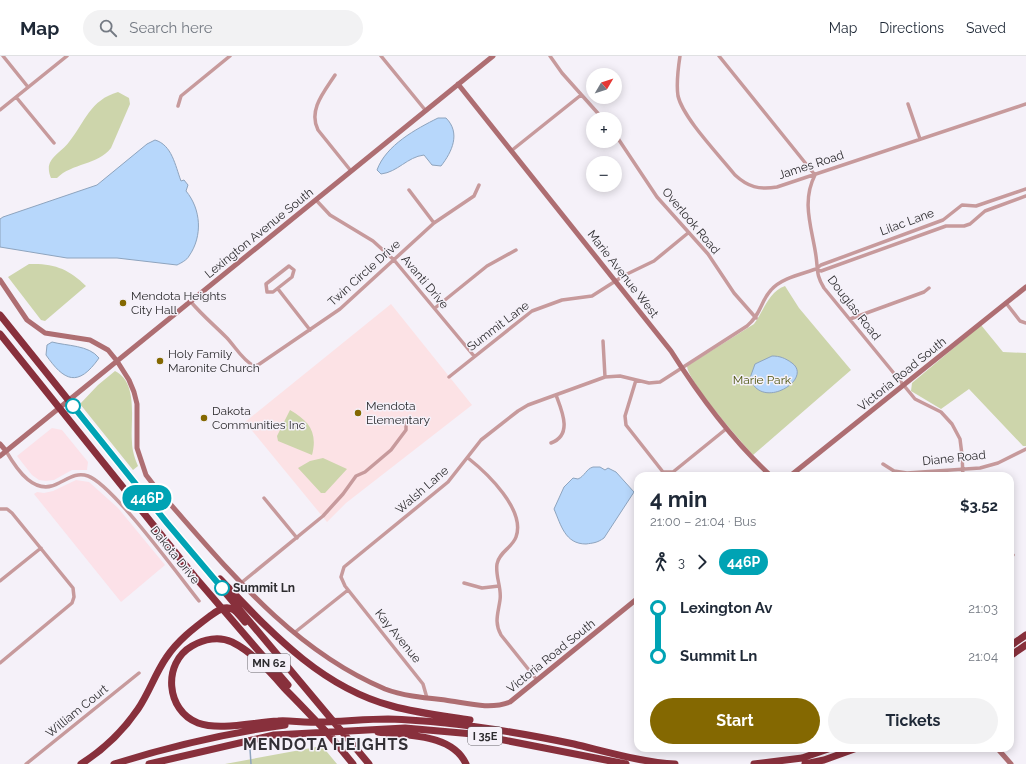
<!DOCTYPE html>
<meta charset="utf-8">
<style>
body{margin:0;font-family:Raleway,sans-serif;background:#f2f2f3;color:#1f2937;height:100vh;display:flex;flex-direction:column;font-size:15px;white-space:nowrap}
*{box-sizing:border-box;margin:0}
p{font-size:13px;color:#747a83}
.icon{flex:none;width:22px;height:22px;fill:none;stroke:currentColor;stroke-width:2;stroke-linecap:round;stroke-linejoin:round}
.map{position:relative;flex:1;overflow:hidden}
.side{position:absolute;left:634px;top:416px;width:380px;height:280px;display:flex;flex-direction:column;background:#fff;border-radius:12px;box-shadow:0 2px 10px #0003}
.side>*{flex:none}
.badge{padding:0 8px;border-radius:13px;font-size:14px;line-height:26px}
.needle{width:26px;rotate:51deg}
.buttons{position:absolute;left:586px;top:12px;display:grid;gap:8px}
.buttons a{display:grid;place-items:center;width:36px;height:36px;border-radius:50%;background:#fff;box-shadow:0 2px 10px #0003;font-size:20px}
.map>.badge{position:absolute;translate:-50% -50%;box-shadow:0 0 0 2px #fff}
.legs{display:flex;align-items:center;gap:6px;height:44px;padding:0 16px;font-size:13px}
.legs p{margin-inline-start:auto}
.summary{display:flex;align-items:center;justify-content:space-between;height:68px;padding:0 16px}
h1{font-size:22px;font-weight:700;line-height:30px}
.cta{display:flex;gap:8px;margin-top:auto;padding:8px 16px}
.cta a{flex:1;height:46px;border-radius:24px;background:#846801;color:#fff;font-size:16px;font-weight:700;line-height:46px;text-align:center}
.cta a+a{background:#f2f2f3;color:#1f2937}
ul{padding:0 16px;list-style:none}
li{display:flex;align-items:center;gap:14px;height:48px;font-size:15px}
li i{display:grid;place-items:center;width:6px;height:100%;margin:0 5px;background:currentColor}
li i::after{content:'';width:10px;height:10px;margin:-5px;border:3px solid;border-radius:50%;background:#fff}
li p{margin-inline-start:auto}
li:first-child i{background:linear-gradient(#0000 50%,currentColor 0)}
li:last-child i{background:linear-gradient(currentColor 50%,#0000 0)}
header{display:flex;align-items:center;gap:24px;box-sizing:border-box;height:56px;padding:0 20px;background:#fff;border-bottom:1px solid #e0e1e3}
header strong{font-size:19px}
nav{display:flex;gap:22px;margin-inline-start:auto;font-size:14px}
.search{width:280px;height:36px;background:#f2f2f3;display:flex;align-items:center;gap:10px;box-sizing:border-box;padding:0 14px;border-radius:22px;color:#747a83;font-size:15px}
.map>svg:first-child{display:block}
.commercial{fill:#fce1e8}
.education{fill:#fce2e5}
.green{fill:#cdd5ab}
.water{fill:#b7d7fb;stroke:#8ea4be}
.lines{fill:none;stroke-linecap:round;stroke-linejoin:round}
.stream{stroke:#8ea4be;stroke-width:1.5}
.street{stroke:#c79a9c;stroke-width:3.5}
.secondary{stroke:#ae6e72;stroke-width:5}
.highway{stroke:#88303c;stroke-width:7}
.line-1-casing{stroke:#fff;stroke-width:9}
.line-1{stroke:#00a3b4;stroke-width:6}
.poi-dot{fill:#846801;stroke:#f5f1f9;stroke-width:1.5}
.stop-1-dot{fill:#fff;stroke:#00a3b4;stroke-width:2}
.labels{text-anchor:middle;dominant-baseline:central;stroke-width:3;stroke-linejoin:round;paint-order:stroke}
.shield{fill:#f5f1f9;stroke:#69676c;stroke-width:1}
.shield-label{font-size:11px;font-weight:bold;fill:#2d2c2f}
.street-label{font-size:12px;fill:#2d2c2f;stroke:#f5f1f9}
.poi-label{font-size:12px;fill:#2d2c2f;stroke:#f5f1f9;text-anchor:start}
.park-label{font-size:12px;fill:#4e5611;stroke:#f5f1f9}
.stop-label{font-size:12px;font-weight:bold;fill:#2d2c2f;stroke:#f5f1f9;text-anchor:start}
.district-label{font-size:16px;font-weight:bold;letter-spacing:1px;fill:#322f35;stroke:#f5f1f9}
</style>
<header>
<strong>Map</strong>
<div class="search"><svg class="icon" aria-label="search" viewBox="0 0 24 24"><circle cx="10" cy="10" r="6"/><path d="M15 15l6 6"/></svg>Search here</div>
<nav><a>Map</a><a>Directions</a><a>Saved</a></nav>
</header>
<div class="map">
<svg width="1026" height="708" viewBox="0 0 1026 708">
<rect width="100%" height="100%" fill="#f5f1f9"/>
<!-- commercial -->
<path class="commercial" d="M52,372L62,374L88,406L87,414H72L54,424L46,425L39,424L32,419L17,400Z
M76,424L89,426L118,452L165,509L121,546L34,438L37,436L44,437L53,435Z"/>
<!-- education -->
<path class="education" d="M391,248L472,349L346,447L327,466L245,366Z"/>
<!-- green -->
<path class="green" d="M118,36L129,42L130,48L111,92C98,109 72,107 57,122H51C43,103 59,99 69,86C85,66 90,44 118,36Z
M29,208C54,207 69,213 86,230L45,265L41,264L8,221Z
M785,230L799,252L851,314L753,399C740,384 688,326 687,310L754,268C764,255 768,236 785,230Z
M981,269L1003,296L1026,297V390H1023L969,333L941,353L911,335L912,327Z
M115,315C139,327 130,365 132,386C132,394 135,403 138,410L133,414L80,348L98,329Z
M290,354C309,365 318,376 312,399L278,385L277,380Z
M323,402L347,413L325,437H321L298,412L310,405Z
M322,690L337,708H225Z"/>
<!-- water -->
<path class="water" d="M438,62H446C461,77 452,96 441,110L432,109L424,99C407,101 398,116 381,118L377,114C386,89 416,73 438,62Z
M155,84C172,89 175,109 181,125L184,124L188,129L186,135C201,153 203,180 189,200C187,204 181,207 177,209L117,202H67L0,191V163L3,161L97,129L147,88Z
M52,286C67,290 89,289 99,302C78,332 64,325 46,299L47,289Z
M772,300C780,300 785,302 792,307C814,323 761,356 750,322L755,308Z
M593,411H600L605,414L608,412L616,416L634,436L604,482C597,487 593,487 586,488C565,488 561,469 554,453L564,431L573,422L578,423C585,420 586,413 593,411Z"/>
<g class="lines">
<!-- stream -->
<path class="stream" d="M901,319H905
M250,693L251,708"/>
<!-- street -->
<path class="street" d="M3,0L28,31
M381,0L426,55
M550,0L562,17L603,63
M680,0C678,13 676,27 678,40C683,62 720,100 735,119C748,131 759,134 777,131L1026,48
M719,0L815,119C801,146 812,172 816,200C818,214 816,219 824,232L915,343L941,356L952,368L960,383L962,399L963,420
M335,19C324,36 308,54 318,74L351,115
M16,41L54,87
M908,48L920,83
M178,50L181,40L230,0
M0,54L67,0
M615,78L657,141L708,198L734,237L756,262
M511,95L581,39
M409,134L434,167
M316,144L330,159L373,185L394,204L474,300
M289,210L294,214L292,221L273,236H267L266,228Z
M816,213L821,215L946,170H964L970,168L985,155L1026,140
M278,233L310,274
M191,246C202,259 214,269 226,281C235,290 242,304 254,310L258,309L340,253L434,167L474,140L479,129
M1006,247L1020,265L1026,267
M435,252L487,210L516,194
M850,263L924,236L929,232
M603,285L605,321
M449,321L532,255L562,244L592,240L625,219L654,205L688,177
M636,324L625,360L626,369L663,416H673L726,373
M551,387C573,379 562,355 556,339
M6,395C17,414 35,441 59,427C69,422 77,416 88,420C113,429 179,520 199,545
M468,402C487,417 526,454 516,481C512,492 499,496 497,508C495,520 502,532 500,544C498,558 494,566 501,579L537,624
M883,408L894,415L907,417L980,412L998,407L1026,393
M264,442L297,482
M0,453H7L12,457L73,532L74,541L72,547L0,607
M1010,496L1013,499
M0,525L41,492
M241,527L323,460L343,438L356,420L365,416L391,394L406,374V368C397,362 389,364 379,367
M464,527L482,532L499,530
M294,577L348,534
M427,642L423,628L345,530L341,521L344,511L448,426L481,384L518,355L528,349L605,321L620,320L649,327L660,326L747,270C762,257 760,246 771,234C781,222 802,218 816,213L821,209L943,164L962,149L976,150L1026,133
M26,708L139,617"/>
<!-- secondary -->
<path class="secondary" d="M458,28L671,295C700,341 731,383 771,420
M0,224L27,264L45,277L90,284L108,294L117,305L129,324L134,336L137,348V392L146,419L156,432C224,508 288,592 385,633C403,640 426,642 445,644C467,647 489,654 510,646L638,542
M0,388L6,395
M0,400L493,0
M790,420L1026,231
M997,692L1011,708"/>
<!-- highway -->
<path class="highway" d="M0,259L167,467L369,708
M0,278L195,521L288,629
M220,523C270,575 320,631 392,650C417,657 444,660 470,664
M1010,590L1026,579
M1010,600L1026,589
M378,676C406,680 452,677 466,708
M330,680L353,708
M334,684C318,667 302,650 286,634C270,616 254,597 232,586C219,580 204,583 192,590C162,607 166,655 198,667C220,675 254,666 278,665C290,664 303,667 316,666C340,666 364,663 388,663C452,665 512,675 574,688C604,695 645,707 675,708
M81,708C103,694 123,675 138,653C149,637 155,618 166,602C177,585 194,572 210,560C216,556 224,549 232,553C237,555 241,562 245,566
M114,708C171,690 227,677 285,669
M149,708L274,679L405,672L473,678L626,708
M754,708L802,702L831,692
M805,708L824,704L857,692"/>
</g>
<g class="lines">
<!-- line-1 casing -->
<g class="line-1-casing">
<path id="line-1" d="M73,350L167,467L222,532"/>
</g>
<!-- line-1 -->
<use href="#line-1" class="line-1"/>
</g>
<!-- markers -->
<g class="poi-dot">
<circle cx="123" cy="247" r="4"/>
<circle cx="160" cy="305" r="4"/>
<circle cx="358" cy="357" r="4"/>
<circle cx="204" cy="362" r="4"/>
</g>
<g class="stop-1-dot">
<circle cx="73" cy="350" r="7"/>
<circle cx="222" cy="532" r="7"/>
</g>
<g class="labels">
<!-- shield labels -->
<g class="shield">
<rect x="248" y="598" width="42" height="18" rx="3"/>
<rect x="468" y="671" width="34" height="18" rx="3"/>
</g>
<g class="shield-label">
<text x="269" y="607">MN 62</text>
<text x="485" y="680">I 35E</text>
</g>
<!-- street labels -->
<g class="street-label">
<text transform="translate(811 109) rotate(-18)">James Road</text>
<text transform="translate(691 165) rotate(50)">Overlook Road</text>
<text transform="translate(907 166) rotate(-20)">Lilac Lane</text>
<text transform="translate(259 177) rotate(-39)">Lexington Avenue South</text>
<text transform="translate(364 217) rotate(-42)">Twin Circle Drive</text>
<text transform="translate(623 218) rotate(52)">Marie Avenue West</text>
<text transform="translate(425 226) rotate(50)">Avanti Drive</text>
<text transform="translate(854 252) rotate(52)">Douglas Road</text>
<text transform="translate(498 270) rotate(-37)">Summit Lane</text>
<text transform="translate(902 318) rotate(-39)">Victoria Road South</text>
<text transform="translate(954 402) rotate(-6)">Diane Road</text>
<text transform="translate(422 434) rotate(-41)">Walsh Lane</text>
<text transform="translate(175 499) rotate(51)">Dakota Drive</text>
<text transform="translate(398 580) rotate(51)">Kay Avenue</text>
<text transform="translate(551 600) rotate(-39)">Victoria Road South</text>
<text transform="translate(77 655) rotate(-39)">William Court</text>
</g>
<!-- poi labels -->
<g class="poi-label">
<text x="131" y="240">Mendota Heights<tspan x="131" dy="14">City Hall</tspan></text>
<text x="168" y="298">Holy Family<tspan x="168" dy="14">Maronite Church</tspan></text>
<text x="366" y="350">Mendota<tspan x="366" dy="14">Elementary</tspan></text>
<text x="212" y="355">Dakota<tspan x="212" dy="14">Communities Inc</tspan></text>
</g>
<!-- park labels -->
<g class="park-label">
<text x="762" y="324">Marie Park</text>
</g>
<!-- stop labels -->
<g class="stop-label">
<text x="233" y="532">Summit Ln</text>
</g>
<!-- district labels -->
<g class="district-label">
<text x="326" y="688">MENDOTA HEIGHTS</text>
</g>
</g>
</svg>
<div class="buttons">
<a><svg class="needle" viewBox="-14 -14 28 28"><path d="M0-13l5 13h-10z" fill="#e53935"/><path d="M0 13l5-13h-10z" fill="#747a83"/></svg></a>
<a>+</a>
<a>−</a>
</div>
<b class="badge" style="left:147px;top:442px;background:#00a3b4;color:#fff">446P</b>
<section class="side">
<div class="summary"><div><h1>4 min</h1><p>21:00 – 21:04 · Bus</p></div><b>$3.52</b></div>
<div class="legs"><svg class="icon" aria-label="walk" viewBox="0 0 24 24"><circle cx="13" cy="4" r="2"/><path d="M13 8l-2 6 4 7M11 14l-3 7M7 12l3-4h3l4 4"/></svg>3<svg class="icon" aria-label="forward" viewBox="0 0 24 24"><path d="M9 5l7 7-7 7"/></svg><b class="badge" style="background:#00a3b4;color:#fff">446P</b></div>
<ul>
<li><i style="color:#00a3b4"></i><b>Lexington Av</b><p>21:03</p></li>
<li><i style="color:#00a3b4"></i><b>Summit Ln</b><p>21:04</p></li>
</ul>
<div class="cta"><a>Start</a><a>Tickets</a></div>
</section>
</div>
